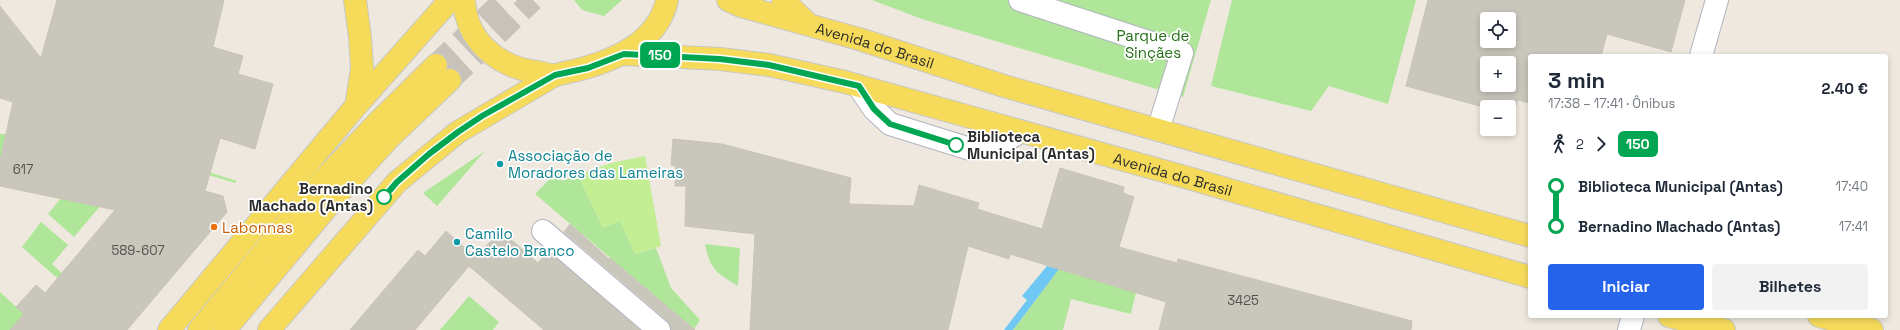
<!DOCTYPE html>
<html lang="pt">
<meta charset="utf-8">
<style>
body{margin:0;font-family:"Space Grotesk",sans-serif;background:#f2f2f3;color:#1f2937;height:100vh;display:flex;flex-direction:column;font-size:15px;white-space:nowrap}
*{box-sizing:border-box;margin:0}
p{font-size:13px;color:#747a83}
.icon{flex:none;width:22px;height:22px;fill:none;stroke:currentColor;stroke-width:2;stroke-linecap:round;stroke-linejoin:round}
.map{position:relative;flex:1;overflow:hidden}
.sheet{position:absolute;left:1528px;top:54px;width:360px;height:264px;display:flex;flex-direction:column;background:#fff;border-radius:4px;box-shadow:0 2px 6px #0003}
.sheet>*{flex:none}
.badge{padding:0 8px;border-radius:6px;font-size:14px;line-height:26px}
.buttons{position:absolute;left:1480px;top:12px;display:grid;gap:8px}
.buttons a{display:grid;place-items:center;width:36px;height:36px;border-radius:4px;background:#fff;box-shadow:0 2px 6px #0003;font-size:20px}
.map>.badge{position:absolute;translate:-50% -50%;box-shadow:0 0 0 2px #fff}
.legs{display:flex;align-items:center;gap:6px;height:44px;padding:0 20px;font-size:13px}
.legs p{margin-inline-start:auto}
.head{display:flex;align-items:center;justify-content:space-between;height:68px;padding:0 20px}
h1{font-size:22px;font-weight:700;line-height:30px}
.primary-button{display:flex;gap:8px;margin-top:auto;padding:8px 20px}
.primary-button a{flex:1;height:46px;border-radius:4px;background:#2563eb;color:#fff;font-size:16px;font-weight:700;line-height:46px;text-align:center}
.primary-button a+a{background:#f2f2f3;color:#1f2937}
ul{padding:0 20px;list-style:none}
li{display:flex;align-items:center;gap:14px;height:40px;font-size:15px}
li i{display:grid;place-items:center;width:6px;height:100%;margin:0 5px;background:currentColor}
li i::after{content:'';width:10px;height:10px;margin:-5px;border:3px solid;border-radius:50%;background:#fff}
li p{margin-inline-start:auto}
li:first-child i{background:linear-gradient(#0000 50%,currentColor 0)}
li:last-child i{background:linear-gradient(currentColor 50%,#0000 0)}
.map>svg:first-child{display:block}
.green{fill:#afe699}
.pitch{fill:#c3ee94}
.water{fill:#6ec8f3}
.building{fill:#c9c6bc;stroke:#cac4b7;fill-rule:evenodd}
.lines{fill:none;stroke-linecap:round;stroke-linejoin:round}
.major-tunnel{stroke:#c7c2ba;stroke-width:22;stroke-dasharray:22 11;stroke-linecap:butt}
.minor-casing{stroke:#b2b3c0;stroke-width:24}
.major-casing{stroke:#c8c8c8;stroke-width:24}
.minor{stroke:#fff;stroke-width:22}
.major{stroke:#f6db5b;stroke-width:22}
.line-1-casing{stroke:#fff;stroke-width:9}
.line-1{stroke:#00a651;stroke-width:6}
.stop-1-dot{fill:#fff;stroke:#00a651;stroke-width:2}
.culture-dot{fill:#0f9aa8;stroke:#fff;stroke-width:1.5}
.food-dot{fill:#e8710a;stroke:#fff;stroke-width:1.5}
.labels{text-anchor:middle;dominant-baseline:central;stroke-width:3.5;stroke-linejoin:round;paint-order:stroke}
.number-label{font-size:13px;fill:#535250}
.park-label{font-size:15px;fill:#256d18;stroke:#fff}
.street-label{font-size:15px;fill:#2c2c2c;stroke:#fff}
.stop-label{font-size:15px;font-weight:bold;fill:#2c2c2c;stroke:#fff;text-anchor:start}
.culture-label{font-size:15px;fill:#0d838f;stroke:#fff;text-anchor:start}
.food-label{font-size:15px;fill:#c56008;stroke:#fff;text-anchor:start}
</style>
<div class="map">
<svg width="1900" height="330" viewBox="0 0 1900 330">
<rect width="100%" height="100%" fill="#eee8de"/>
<!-- green -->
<path class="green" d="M574,0H622L604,16L582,10Z
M872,0H1211L1183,97L922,19Z
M1232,0H1416L1388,104L1329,86L1311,111L1211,86Z
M0,134H6L0,161Z
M485,151L437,206L423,193Z
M147,153L237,181L235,183L144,155Z
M558,171L562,181L578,175L603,228L620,220L635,254L656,248L671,288L700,320L694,329L535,194Z
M121,196L110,209L105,205H101L74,237L48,214L61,198Z
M41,222L68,245L52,264L69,280L65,285L22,247Z
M705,244L740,248L738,286C717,273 710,270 705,244Z
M1059,269L1136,292L1131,314L1071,299L1063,330H1013Z
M0,292L24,314L10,330H0Z
M469,296L499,322L493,330H440Z"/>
<!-- pitch -->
<path class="pitch" d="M645,156L661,246L635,254L620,221L603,228L578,175L611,163Z"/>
<!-- water -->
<path class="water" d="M1047,266L1059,269L1013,330H1004L1027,300L1022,296Z"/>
<!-- building -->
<path class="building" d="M57,0H224L213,47L243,56L238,74L273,84L255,149L220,138L205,191L223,196L227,212L127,330H10L24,314L16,307L36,285L45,293L115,210L0,186V161L13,102L0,98V6L41,58Z
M1428,0H1685L1671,52L1607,34L1601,56H1530V103L1518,100L1513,115L1509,114V107L1487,108L1406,86ZM1487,19H1509V41H1487ZM1487,63H1509V85H1487Z
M673,139L722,144L851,178L849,204L914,206L919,185L979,203L977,209L1042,229L1060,168L1124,187L1123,193L1134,197L1119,247L1177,263L1178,259L1412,321L1411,330H1159L1166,302L1010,254L1009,259L968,246L948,330H750L755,234L685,226L686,186H675L676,166L671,165Z
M570,224L609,259L610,258L695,330H671L667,320L564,232Z
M500,230L538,263L548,251L640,330H544L469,266L415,330H350L418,250L425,256L446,231L476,258Z"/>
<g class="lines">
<!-- major-tunnel -->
<path class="major-tunnel" d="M436,65L504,0
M450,80L533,0"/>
<!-- minor casing -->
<g class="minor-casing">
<path id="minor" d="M1020,0L1182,53L1158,130
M1701,56L1717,0
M859,87L874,109L890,124L970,149L994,147L1020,132
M543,231L659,330
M1629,330L1633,316"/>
</g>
<!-- major casing -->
<g class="major-casing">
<g id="major">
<path d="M355,0L360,37L362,68L356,106"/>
<path d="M464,0C466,41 498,67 537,72C542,73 549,75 555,75C561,74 567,72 573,71C611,62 658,43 667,0"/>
<path id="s1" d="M728,0L741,6L859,39L1004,86L1530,236"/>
<path d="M783,0L807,23"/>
<path id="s2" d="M624,54L720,59L769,65L845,82L1192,179L1530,277"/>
<path d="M1669,316L1724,330"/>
<path d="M1819,316L1872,330"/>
<path d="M169,330L356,106L450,0"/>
<path d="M199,330L323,180L376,124L436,65"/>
<path d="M225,330L338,194L390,137L450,80"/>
<path d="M269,330L397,182L458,132L555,75"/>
</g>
</g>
<!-- minor -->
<use href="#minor" class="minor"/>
<!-- major -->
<use href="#major" class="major"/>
</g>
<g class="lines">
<!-- line-1 casing -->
<g class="line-1-casing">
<path id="line-1" d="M384,197L397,182L429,154L458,132L482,116L555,75L588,68L624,54L720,59L769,65L859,86L874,109L890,124L956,145"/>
</g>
<!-- line-1 -->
<use href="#line-1" class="line-1"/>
</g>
<!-- markers -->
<g class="stop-1-dot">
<circle cx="956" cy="145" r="7"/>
<circle cx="384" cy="197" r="7"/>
</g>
<g class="culture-dot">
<circle cx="500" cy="164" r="4"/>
<circle cx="457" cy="242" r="4"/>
</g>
<circle class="food-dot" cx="214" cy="227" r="4"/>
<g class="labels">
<!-- number labels -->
<g class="number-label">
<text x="23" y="169">617</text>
<text x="138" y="250">589-607</text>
<text x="1243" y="300">3425</text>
</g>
<!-- park labels -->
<g class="park-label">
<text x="1153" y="35">Parque de<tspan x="1153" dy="17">Sinçães</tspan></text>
</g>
<!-- street labels -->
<g class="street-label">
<text stroke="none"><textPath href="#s1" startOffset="154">Avenida do Brasil</textPath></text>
<text stroke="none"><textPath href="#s2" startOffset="564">Avenida do Brasil</textPath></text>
</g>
<!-- stop labels -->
<g class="stop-label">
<text x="967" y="136">Biblioteca<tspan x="967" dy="17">Municipal (Antas)</tspan></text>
<text x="373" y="188" text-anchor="end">Bernadino<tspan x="373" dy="17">Machado (Antas)</tspan></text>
</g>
<!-- culture labels -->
<g class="culture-label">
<text x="508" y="155">Associação de<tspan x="508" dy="17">Moradores das Lameiras</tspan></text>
<text x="465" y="233">Camilo<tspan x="465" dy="17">Castelo Branco</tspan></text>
</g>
<!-- food labels -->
<g class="food-label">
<text x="222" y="227">Labonnas</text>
</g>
</g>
</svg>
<div class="buttons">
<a><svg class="icon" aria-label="locate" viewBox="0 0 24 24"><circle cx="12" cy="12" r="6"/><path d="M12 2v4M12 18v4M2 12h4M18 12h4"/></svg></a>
<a>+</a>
<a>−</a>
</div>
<b class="badge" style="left:660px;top:55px;background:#00a651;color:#fff">150</b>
<section class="sheet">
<div class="head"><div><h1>3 min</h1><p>17:38 – 17:41 · Ônibus</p></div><b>2.40 €</b></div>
<div class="legs"><svg class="icon" aria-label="walk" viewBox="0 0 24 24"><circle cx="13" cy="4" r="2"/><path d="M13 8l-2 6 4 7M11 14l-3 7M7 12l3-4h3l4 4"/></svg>2<svg class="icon" aria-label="forward" viewBox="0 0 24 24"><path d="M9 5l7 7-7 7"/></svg><b class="badge" style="background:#00a651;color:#fff">150</b></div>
<ul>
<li><i style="color:#00a651"></i><b>Biblioteca Municipal (Antas)</b><p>17:40</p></li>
<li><i style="color:#00a651"></i><b>Bernadino Machado (Antas)</b><p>17:41</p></li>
</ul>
<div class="primary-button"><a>Iniciar</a><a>Bilhetes</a></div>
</section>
</div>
